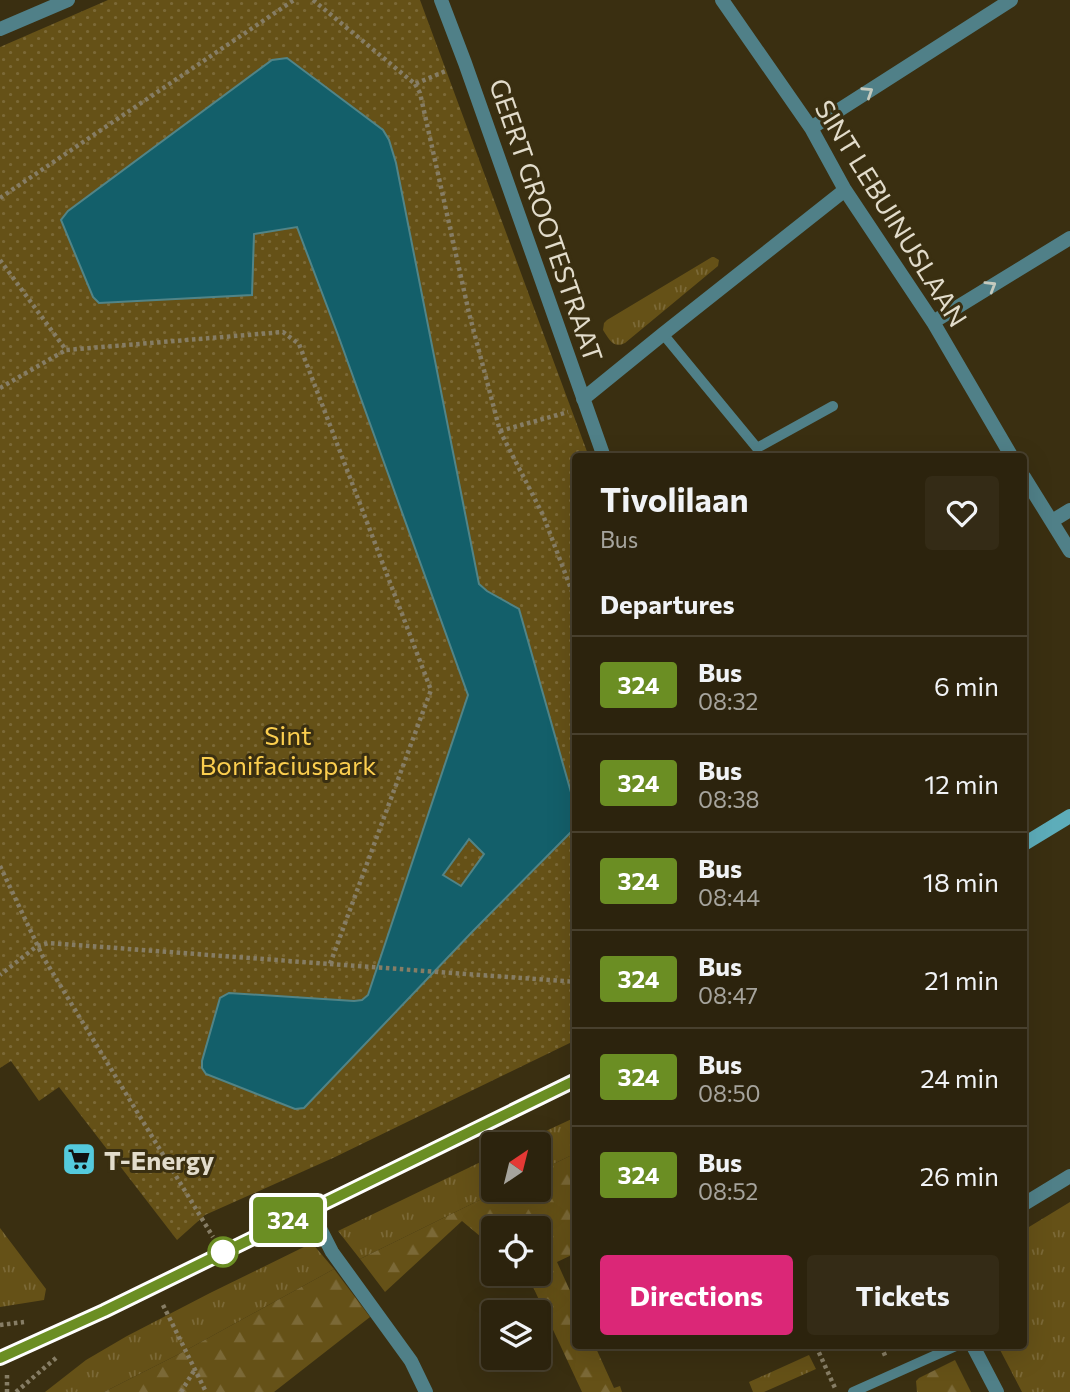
<!DOCTYPE html>
<style>
body{margin:0;font-family:Commissioner,sans-serif;background:#342b16;color:#f1f3f6;height:100vh;display:flex;flex-direction:column;font-size:26px;white-space:nowrap}
*{box-sizing:border-box;margin:0}
p{font-size:23px;color:#a6a49d}
.icon{flex:none;width:38px;height:38px;fill:none;stroke:currentColor;stroke-width:2;stroke-linecap:round;stroke-linejoin:round}
.map{position:relative;flex:1;overflow:hidden}
.side{position:absolute;left:572px;top:453px;width:455px;height:896px;display:flex;flex-direction:column;background:#2c230d;border-radius:7px;box-shadow:0 7px 28px #0002,0 0 0 2px #48402e}
.side>*{flex:none}
.badge{padding:0 14px;border-radius:5px;font-size:24px;line-height:46px}
.needle{width:46px;rotate:35deg}
.tools{position:absolute;left:481px;top:1132px;display:grid;gap:14px}
.tools a{display:grid;place-items:center;width:70px;height:70px;border-radius:7px;background:#2c230d;box-shadow:0 7px 28px #0002,0 0 0 2px #48402e;font-size:35px}
.map>.badge{position:absolute;translate:-50% -50%;box-shadow:0 0 0 4px #fff}
h2{padding:0 28px;font-size:26px;line-height:63px}
.round{display:grid;place-items:center;flex:none;width:74px;height:74px;border-radius:7px;background:#342b16}
.head{display:flex;align-items:center;justify-content:space-between;height:119px;padding:0 28px}
h1{font-size:33px;font-weight:700;line-height:52px}
.button{display:flex;gap:14px;margin-top:auto;padding:14px 28px}
.button a{flex:1;height:80px;border-radius:7px;background:#db2777;color:#fff;font-size:28px;font-weight:700;line-height:80px;text-align:center}
.button a+a{background:#342b16;color:#f1f3f6}
ul{padding:0;list-style:none}
li{display:flex;align-items:center;gap:21px;height:98px;padding:0 28px;border-top:2px solid #48402e}
li div{flex:1}
li b{display:block;font-size:26px}
li em{font-style:normal}
li .badge{min-width:77px;font-weight:700;text-align:center}
.map>svg:first-child{display:block}
.grass{fill:url(#grass-tufts)}
.forest{fill:url(#forest-firs)}
.park{fill:url(#park-dots)}
.water{fill:#135f6a;stroke:#518487;stroke-width:2;fill-rule:evenodd}
.lines{fill:none;stroke-linecap:round;stroke-linejoin:round}
.path{stroke:#867d65;stroke-width:4.5;stroke-dasharray:3.5 3.5;stroke-linecap:butt}
.service{stroke:#508088;stroke-width:10}
.minor{stroke:#508088;stroke-width:14}
.secondary{stroke:#5dadba;stroke-width:14}
.oneway{stroke:#c5cabe}
.line-casing{stroke:#fff;stroke-width:16}
.line{stroke:#6b8e23;stroke-width:10}
.stop-dot{fill:#fff;stroke:#6b8e23;stroke-width:3.5}
.labels{text-anchor:middle;dominant-baseline:central;stroke-width:6;stroke-linejoin:round;paint-order:stroke}
.street-label{font-size:26px;fill:#e2dccb;stroke:#3a2f11}
.park-label{font-size:26px;fill:#fbce4f;stroke:#3a2f11}
.poi-label{font-size:26px;font-weight:bold;fill:#e2dccb;stroke:#3a2f11;text-anchor:start}
</style>
<div class="map">
<svg width="1070" height="1392" viewBox="0 0 1070 1392">
<defs>
<pattern id="grass-tufts" width="24" height="20" patternUnits="userSpaceOnUse" patternTransform="scale(1.75)"><rect width="24" height="20" fill="#655117"/><path d="M3 7l-1-3M5 7V3M7 7l1-3M15 17l-1-3M17 17v-4M19 17l1-3" fill="none" stroke="#7b6937"/></pattern>
<pattern id="forest-firs" width="22" height="20" patternUnits="userSpaceOnUse" patternTransform="scale(1.75)"><rect width="22" height="20" fill="#655117"/><path d="M5 1l3.5 6h-7zM16 11l3.5 6h-7z" fill="#7b6937"/></pattern>
<pattern id="park-dots" width="8" height="8" patternUnits="userSpaceOnUse" patternTransform="scale(1.75)"><rect width="8" height="8" fill="#655117"/><path d="M2 2h.1M6 6h.1" fill="none" stroke="#7b6937" stroke-width="1.8" stroke-linecap="round"/></pattern>
</defs>
<rect width="100%" height="100%" fill="#3a2f11"/>
<!-- grass -->
<path class="grass" d="M712,257H714L719,260L718,266L625,343C613,349 609,339 603,330L604,323L607,320Z
M576,1117V1153L539,1171V1144H518Z
M493,1156L494,1190H500L360,1259L338,1231Z
M1070,1202V1392H1022L998,1346H1024V1230Z
M0,1228L46,1289L44,1300L0,1307Z
M312,1243L334,1269L181,1353L104,1392H45L86,1360L127,1336L210,1293Z
M809,1355L816,1369L764,1392H753L749,1382Z"/>
<!-- forest -->
<path class="forest" d="M576,1153V1253L557,1262L576,1304V1346H595L614,1388L620,1386L622,1392H582L527,1274H539V1228H494L493,1247L462,1221L385,1292L360,1259L500,1190H539V1171Z
M334,1269L370,1317L274,1392H104L181,1353Z
M955,1360L971,1392H917L916,1381L919,1378Z"/>
<!-- park -->
<path class="park" d="M108,0H420L589,457H576V1040L333,1158L205,1215L177,1240L59,1087L39,1101L11,1061L0,1068V47Z"/>
<!-- water -->
<path class="water" d="M287,58L383,130L389,140L396,163L479,584L487,591L519,609L576,810V827L473,931L304,1108L295,1109L206,1074L202,1068V1061L220,998L229,993L354,1001L362,1000L368,995L468,695L338,335L297,227L254,234L252,295L99,303L93,297L61,220L68,211L272,60ZM469,839L484,854L461,886L443,875Z"/>
<g class="lines">
<!-- path -->
<path class="path" d="M313,0L415,84L448,70
M415,84L420,93L469,313L500,431L543,515L576,602
M0,198L294,0
M0,260L66,350L283,332L299,344L431,690L330,964L49,943L37,946L0,975
M0,388L66,350
M500,431L568,412
M0,866L43,957L213,1237
M330,964L576,982
M163,1305L206,1392
M0,1325L24,1322
M816,1346L835,1388
M881,1346L886,1358
M7,1375V1392
M16,1392L56,1358
M181,1392L195,1369"/>
<!-- service -->
<path class="service" d="M663,334L757,448L833,406
M853,1392L956,1346"/>
<!-- minor -->
<path class="minor" d="M441,0L465,63L604,457
M722,0L811,128L845,190L933,322L1012,457
M0,29L68,0
M811,128L1011,0
M933,322L1070,238
M583,399L663,334L845,190
M1024,477L1070,551
M1052,521L1070,510
M1024,1204L1070,1176
M310,1209L332,1252L411,1361L426,1392
M973,1346L997,1392"/>
<!-- secondary -->
<path class="secondary" d="M1024,844L1070,816
M0,1358L104,1311L576,1080"/>
</g>
<!-- one-way arrows -->
<defs><path id="oneway-chevron" d="M-2-3.5L2.5 0L-2 3.5" fill="none" stroke-width="1.6" stroke-linecap="round" stroke-linejoin="round" transform="scale(1.75)"/></defs>
<g class="oneway">
<use href="#oneway-chevron" transform="translate(868 92) rotate(-33)"/>
<use href="#oneway-chevron" transform="translate(991 286) rotate(-31)"/>
</g>
<g class="lines">
<!-- line casing -->
<g class="line-casing">
<path id="line" d="M0,1358L104,1311L576,1080"/>
</g>
<!-- line -->
<use href="#line" class="line"/>
</g>
<!-- icons -->
<defs>
<g id="supermarket-square" transform="scale(1.75)"><rect x="-9" y="-9" width="18" height="18" rx="4" fill="#54cadd" stroke="#3a2f11"/><path d="M-6-5.5h2.5l.6 2H6L4.5 2H-2.5L-4.4-4H-6ZM-1.5 3.2a1.3 1.3 0 1 0 .1 0ZM3 3.2a1.3 1.3 0 1 0 .1 0Z" fill="#111"/></g>
</defs>
<g fill-rule="evenodd">
<use href="#supermarket-square" x="79" y="1159"/>
</g>
<!-- markers -->
<circle class="stop-dot" cx="223" cy="1252" r="14"/>
<g class="labels">
<!-- street labels -->
<g class="street-label">
<text transform="translate(892 213) rotate(58)">SINT LEBUINUSLAAN</text>
<text transform="translate(547 220) rotate(71)">GEERT GROOTESTRAAT</text>
</g>
<!-- park labels -->
<g class="park-label">
<text x="288" y="734">Sint<tspan x="288" dy="30">Bonifaciuspark</tspan></text>
</g>
<!-- poi labels -->
<g class="poi-label">
<text x="104" y="1159">T-Energy</text>
</g>
</g>
</svg>
<div class="tools">
<a><svg class="needle" viewBox="-14 -14 28 28"><path d="M0-13l5 13h-10z" fill="#e53935"/><path d="M0 13l5-13h-10z" fill="#a6a49d"/></svg></a>
<a><svg class="icon" aria-label="locate" viewBox="0 0 24 24"><circle cx="12" cy="12" r="6"/><path d="M12 2v4M12 18v4M2 12h4M18 12h4"/></svg></a>
<a><svg class="icon" aria-label="layers" viewBox="0 0 24 24"><path d="M12 4l9 5-9 5-9-5zM3 14l9 5 9-5"/></svg></a>
</div>
<b class="badge" style="left:288px;top:1220px;background:#6b8e23;color:#fff">324</b>
<section class="side">
<div class="head"><div><h1>Tivolilaan</h1><p>Bus</p></div><a class="round"><svg class="icon" aria-label="heart" viewBox="0 0 24 24"><path d="M12 20l-8-8c-3-5 5-10 8-4 3-6 11-1 8 4z"/></svg></a></div>
<h2>Departures</h2>
<ul>
<li><span class="badge" style="background:#6b8e23;color:#fff">324</span><div><b>Bus</b><p>08:32</p></div><em>6 min</em></li>
<li><span class="badge" style="background:#6b8e23;color:#fff">324</span><div><b>Bus</b><p>08:38</p></div><em>12 min</em></li>
<li><span class="badge" style="background:#6b8e23;color:#fff">324</span><div><b>Bus</b><p>08:44</p></div><em>18 min</em></li>
<li><span class="badge" style="background:#6b8e23;color:#fff">324</span><div><b>Bus</b><p>08:47</p></div><em>21 min</em></li>
<li><span class="badge" style="background:#6b8e23;color:#fff">324</span><div><b>Bus</b><p>08:50</p></div><em>24 min</em></li>
<li><span class="badge" style="background:#6b8e23;color:#fff">324</span><div><b>Bus</b><p>08:52</p></div><em>26 min</em></li>
</ul>
<div class="button"><a>Directions</a><a>Tickets</a></div>
</section>
</div>
